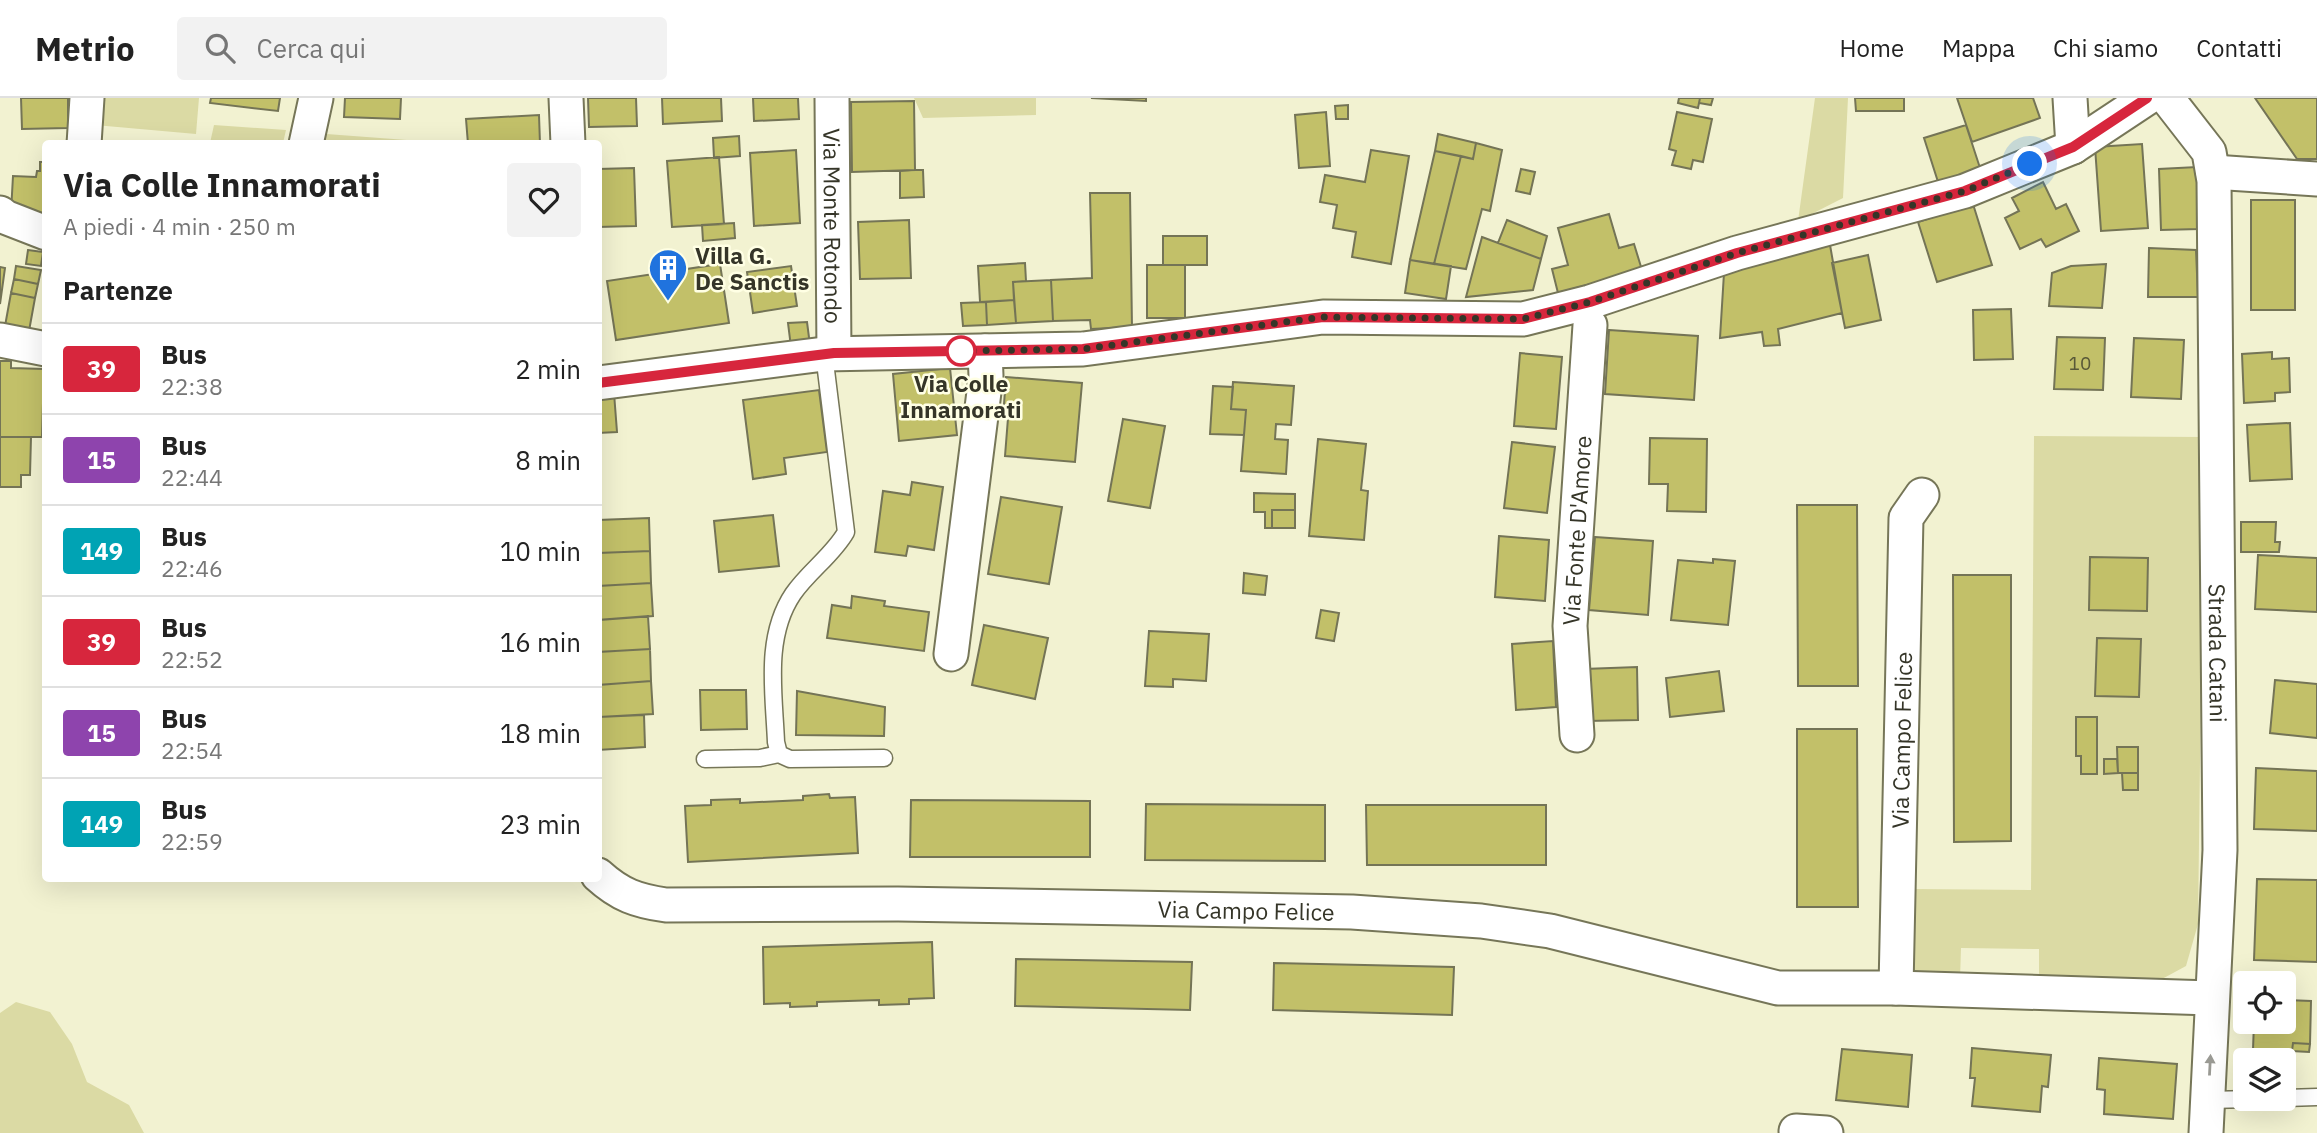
<!DOCTYPE html>
<html lang="it">
<meta charset="utf-8">
<style>
body{margin:0;font-family:"IBM Plex Sans",sans-serif;background:#f2f2f2;color:#222;height:100vh;display:flex;flex-direction:column;font-size:26px;white-space:nowrap}
*{box-sizing:border-box;margin:0}
p{font-size:23px;color:#767676}
.icon{flex:none;width:38px;height:38px;fill:none;stroke:currentColor;stroke-width:2;stroke-linecap:round;stroke-linejoin:round}
.map{position:relative;flex:1;overflow:hidden}
.drawer{position:absolute;left:42px;top:42px;width:560px;height:742px;display:flex;flex-direction:column;background:#fff;border-radius:7px;box-shadow:0 7px 28px #0002}
.drawer>*{flex:none}
.badge{padding:0 14px;border-radius:5px;font-size:24px;line-height:46px}
.fabs{position:absolute;left:2233px;top:873px;display:grid;gap:14px}
.fabs a{display:grid;place-items:center;width:63px;height:63px;border-radius:7px;background:#fff;box-shadow:0 7px 28px #0002;font-size:35px}
.you{position:absolute;width:35px;height:35px;margin:-18px;border:5px solid #fff;border-radius:50%;background:#1a73e8;box-shadow:0 0 0 10px #1a73e833}
.map>.badge{position:absolute;translate:-50% -50%;box-shadow:0 0 0 4px #fff}
h2{padding:0 21px;font-size:26px;line-height:63px}
.round{display:grid;place-items:center;flex:none;width:74px;height:74px;border-radius:7px;background:#f2f2f2}
.head{display:flex;align-items:center;justify-content:space-between;height:119px;padding:0 21px}
h1{font-size:33px;font-weight:800;line-height:52px}
ul{padding:0;list-style:none}
li{display:flex;align-items:center;gap:21px;height:91px;padding:0 21px;border-top:2px solid #e0e0e0}
li div{flex:1}
li b{display:block;font-size:26px}
li em{font-style:normal}
li .badge{min-width:77px;font-weight:700;text-align:center}
header{display:flex;align-items:center;gap:42px;box-sizing:border-box;height:98px;padding:0 35px;background:#fff;border-bottom:2px solid #e0e0e0}
header strong{font-size:33px}
nav{display:flex;gap:38px;margin-inline-start:auto;font-size:24px}
.search{width:490px;height:63px;background:#f2f2f2;display:flex;align-items:center;gap:18px;box-sizing:border-box;padding:0 24px;border-radius:7px;color:#767676;font-size:26px}
.map>svg:first-child{display:block}
.green{fill:#dbdaa4}
.building{fill:#c2c069;stroke:#747456;stroke-width:2}
.lines{fill:none;stroke-linecap:round;stroke-linejoin:round}
.lane-casing{stroke:#767658;stroke-width:19}
.street-casing{stroke:#767658;stroke-width:37}
.lane{stroke:#fff;stroke-width:16}
.street{stroke:#fff;stroke-width:33}
.oneway{fill:#9a9a94}
.line-casing{stroke:#fff;stroke-width:16}
.line{stroke:#d7263d;stroke-width:10}
.walk{stroke:#353528;stroke-width:7;stroke-dasharray:0 12.6}
.stop-dot{fill:#fff;stroke:#d7263d;stroke-width:3.5}
.labels{text-anchor:middle;dominant-baseline:central;stroke-width:5;stroke-linejoin:round;paint-order:stroke}
.number-label{font-size:19px;fill:#585838}
.street-label{font-size:23px;fill:#353528;stroke:#ffffe4}
.poi-label{font-size:23px;font-weight:bold;fill:#353528;stroke:#ffffe4;text-anchor:start}
.stop-label{font-size:23px;font-weight:bold;fill:#353528;stroke:#ffffe4}
</style>
<header>
<strong>Metrio</strong>
<div class="search"><svg class="icon" aria-label="search" viewBox="0 0 24 24"><circle cx="10" cy="10" r="6"/><path d="M15 15l6 6"/></svg>Cerca qui</div>
<nav><a>Home</a><a>Mappa</a><a>Chi siamo</a><a>Contatti</a></nav>
</header>
<div class="map">
<svg width="2317" height="1035" viewBox="0 0 2317 1035">
<rect width="100%" height="100%" fill="#f2f2d1"/>
<!-- green -->
<path class="green" d="M98,0H199L196,36L95,27Z
M914,0H1036V17L923,20Z
M1815,0H1848L1843,100L1798,123Z
M214,27L286,32L283,45H210Z
M313,35L420,43V45L311,46Z
M2034,338L2204,339L2198,826L2186,868L2162,881L2039,882V851L1961,850L1960,881L1912,880L1914,791L2031,792Z
M16,904L50,914L72,946L87,984L129,1007L144,1035H0V915Z"/>
<!-- building -->
<path class="building" d="M21,0H68V30L22,31Z
M211,0H280L278,13L210,5Z
M345,0H401L400,21L344,19Z
M588,0H636L637,28L589,29Z
M662,0H721L722,23L663,26Z
M753,0H798L799,21L754,23Z
M1091,0H1146V3Z
M1679,0H1700L1698,10L1678,5Z
M1700,0H1713L1711,7L1699,5Z
M1855,0H1904V13H1856Z
M1957,0H2033L2040,20L1972,44Z
M2255,0H2317V61H2297Z
M914,3L915,72L852,74L851,4Z
M1348,7V21H1336L1335,8Z
M1326,14L1330,68L1299,70L1295,17Z
M1677,14L1712,21L1703,64L1693,62L1691,71L1672,67L1676,53L1669,51Z
M539,17L540,46H468L466,21Z
M1966,27L1981,73L1939,87L1924,40Z
M1438,36L1476,45L1473,61L1435,53Z
M739,38L740,58L714,60L713,40Z
M1476,45L1502,52L1490,113L1482,111L1466,171L1434,166L1461,58L1473,61Z
M2142,46L2148,130L2101,133L2095,49Z
M796,52L800,125L754,128L750,55Z
M1371,52L1409,58L1391,166L1352,159L1356,134L1333,130L1337,107L1320,104L1325,77L1365,84Z
M1435,53L1461,58L1434,166L1410,162Z
M719,59L724,126L672,129L667,63Z
M40,64H46V116L11,114L13,78L36,79L37,73H40Z
M2197,69L2199,131L2161,132L2159,71Z
M634,70L636,128L598,129V71Z
M1521,71L1535,74L1530,96L1516,93Z
M915,72H923L924,99L900,100V73Z
M2043,84L2056,111L2066,106L2079,133L2046,149L2041,141L2020,151L2005,120L2019,113L2012,100Z
M1090,95H1130L1132,229L1091,231L1090,222L1053,223L1051,182L1092,180Z
M2251,102H2295V212H2251Z
M1973,106L1992,167L1937,184L1918,124Z
M1609,116L1619,150L1634,146L1642,172L1558,195L1552,171L1568,167L1558,130Z
M909,122L911,180L860,181L858,124Z
M1507,122L1547,138L1541,161L1498,145Z
M734,125L735,140L703,143L702,127Z
M1163,138H1207V167H1163Z
M1482,139L1541,161L1533,192L1466,199Z
M1830,147L1842,215L1778,231L1780,247L1764,248L1762,234L1720,240L1724,175Z
M2149,150L2196,152L2198,199H2148Z
M28,152L43,154L41,168L26,166Z
M1868,157L1881,222L1845,230L1832,165Z
M1410,162L1451,168L1446,201L1405,195Z
M1025,165L1026,183L1013,184L1014,202L980,204L978,168Z
M720,166L729,225L616,242L607,183Z
M2106,166L2102,210L2049,208L2052,175L2071,168Z
M1147,167H1185V220H1147Z
M16,168L41,172L38,186L14,181Z
M791,168L797,208L753,215L747,174Z
M0,169L5,170L0,206Z
M14,181L38,186L35,200L11,195Z
M1051,182L1053,223L1016,225L1013,184Z
M11,195L35,200L29,233L5,228Z
M1014,202L1016,225L987,227L986,204Z
M986,204L987,227L963,228L961,205Z
M2011,211L2013,261L1974,262L1973,212Z
M807,224L810,247L791,249L788,225Z
M1609,232L1698,238L1694,302L1605,296Z
M2057,239L2105,240L2103,292L2054,291Z
M2134,240L2184,242L2181,301L2131,299Z
M2272,254V261L2289,260L2290,294L2275,295V303L2244,305L2242,256Z
M1520,255L1562,259L1556,331L1514,328Z
M0,263H11V270L44,271L42,339H0Z
M950,270L957,337L899,343L893,276Z
M1006,279L1082,285L1075,364L1005,358L1008,320H1003Z
M1233,284L1294,288L1291,327L1276,326L1275,341L1288,342L1286,376L1241,373L1246,312L1231,311Z
M1213,288L1233,289L1231,311L1246,312L1244,337L1210,336Z
M819,292L827,354L784,360L786,376L753,381L743,302Z
M614,295L617,334L598,335V296Z
M1123,321L1165,328L1150,410L1108,403Z
M2290,325L2292,381L2250,383L2247,327Z
M0,339H31L30,377H21V389H0Z
M1650,340L1707,341L1706,414L1667,413L1668,386H1649Z
M1318,341L1366,346L1361,392L1368,393L1364,442L1309,438Z
M1512,344L1555,349L1547,415L1504,410Z
M912,384L943,389L934,452L908,448L906,458L875,454L883,393L910,397Z
M1254,395L1295,396V412H1272V430H1265V414H1254Z
M1001,399L1062,409L1049,486L988,476Z
M1797,407H1857L1858,588H1798Z
M1272,412H1295V430H1272Z
M773,417L779,468L719,474L714,423Z
M649,420L650,453L598,455V422Z
M2241,424H2276L2275,444H2280L2279,454H2241Z
M1499,438L1549,442L1545,503L1495,499Z
M1595,439L1653,443L1648,517L1589,512Z
M650,453L651,485L598,488V455Z
M2258,457L2317,460V514L2255,511Z
M2090,459L2148,460L2147,513L2089,512Z
M1713,461L1735,463L1728,527L1671,522L1678,462L1713,465Z
M1244,475L1267,478L1265,497L1243,495Z
M1953,477H2011V743L1954,744Z
M651,485L653,518L600,522L598,488Z
M852,498L885,503L884,508L929,514L924,553L827,540L832,507L851,510Z
M1321,512L1339,515L1334,543L1316,540Z
M648,518L650,551L598,554V522Z
M984,527L1048,540L1035,601L972,587Z
M1149,533L1209,536L1206,583L1173,581V589L1145,588Z
M2097,540L2141,541L2139,599L2095,598Z
M1553,543L1556,609L1516,612L1512,546Z
M650,551L651,583L598,587V554Z
M1637,569L1638,622L1586,623L1584,571Z
M1719,573L1724,613L1670,619L1666,580Z
M2275,582L2317,586V640L2270,635Z
M651,583L653,616L599,619L598,587Z
M700,592H746L747,631L701,632Z
M797,593L885,609L884,638L796,637Z
M644,617L645,649L598,652V619Z
M2076,619H2097V676H2081V658H2076Z
M1797,631H1857L1858,809H1797Z
M2117,649H2138V675H2118Z
M2104,661H2117L2118,675L2104,676Z
M2256,670L2317,673V733L2254,731Z
M2122,675H2138V692H2123Z
M829,696L830,700L855,699L858,755L688,764L685,708L711,707V702L740,701V705L803,702V698Z
M911,702L1090,703V759H910Z
M1146,706L1325,707V763L1145,762Z
M1366,707H1546V767H1367Z
M2257,781L2317,782V864L2254,862Z
M932,844L934,900L909,901V906L879,907V902L817,904V908L790,909V905L764,906L763,849Z
M1016,861L1192,864L1190,912L1015,908Z
M1274,865L1454,869L1452,917L1273,912Z
M2284,902L2311,903L2310,946L2293,945L2292,953L2253,952L2254,924H2284Z
M2293,945L2310,946L2309,954L2292,953Z
M1972,950L2051,957L2048,989L2042,988L2040,1014L1972,1008L1975,980H1970Z
M1842,951L1912,957L1908,1009L1836,1002Z
M2099,960L2177,966L2173,1021L2104,1016L2105,992L2097,991Z"/>
<g class="lines">
<!-- lane casing -->
<g class="lane-casing">
<path id="lane" d="M824,256L846,434C833,457 809,473 793,496C764,539 774,595 776,644L779,656L790,661L884,660
M705,661L760,660L779,656
M2284,1000L2317,999
M2208,1002L2252,1001"/>
</g>
<!-- street casing -->
<g class="street-casing">
<g id="street">
<path d="M566,0L568,46"/>
<path id="s1" d="M832,0L834,255"/>
<path d="M2070,0L2073,49"/>
<path id="s2" d="M2167,0L2209,54L2214,83L2220,752L2206,1035"/>
<path d="M84,46L87,0"/>
<path d="M306,46L316,0"/>
<path d="M2213,74L2317,81"/>
<path d="M0,115L5,119L46,135"/>
<path d="M0,242L46,251"/>
<path d="M598,285L824,256L1083,251L1323,219L1523,221L1590,204L1737,155L1965,93L2073,49L2147,0"/>
<path d="M951,556L986,278L985,253"/>
<path id="s3" d="M1577,637L1570,528L1590,227"/>
<path id="s4" d="M598,777C620,797 637,803 666,807L898,806L1352,814L1481,823L1550,833L1778,890H1896L2211,900"/>
<path id="s5" d="M1896,890L1906,420L1922,397"/>
<path d="M1796,1033L1826,1035"/>
</g>
</g>
<!-- lane -->
<use href="#lane" class="lane"/>
<!-- street -->
<use href="#street" class="street"/>
</g>
<!-- one-way arrows -->
<defs><path id="oneway-solid" d="M-6-.8H1V-3.2L6.5 0L1 3.2V.8H-6Z" transform="scale(1.75)"/></defs>
<use class="oneway" href="#oneway-solid" transform="translate(2210 967) rotate(-87)"/>
<g class="lines">
<!-- line casing -->
<g class="line-casing">
<path id="line" d="M598,285L834,255L1083,251L1323,219L1523,221L1590,204L1737,155L1965,93L2073,49L2147,0"/>
</g>
<!-- line -->
<use href="#line" class="line"/>
<!-- walk -->
<path class="walk" d="M961,253L1083,251L1323,219L1523,221L1590,204L1737,155L1965,93L2030,66"/>
</g>
<!-- icons -->
<defs>
<g id="building-pin" transform="scale(2.0125)"><path d="M0 17L-7.5 6A9.5 9.5 0 1 1 7.5 6Z" fill="#2073de" stroke="#ffffe4"/><path d="M-4-6H4V6H1V3H-1V6H-4ZM-2.5-4.3h1.7v1.8h-1.7ZM.8-4.3h1.7v1.8H.8ZM-2.5-1h1.7V.8h-1.7ZM.8-1h1.7V.8H.8Z" fill="#fff"/></g>
</defs>
<g fill-rule="evenodd">
<use href="#building-pin" x="668" y="170"/>
</g>
<!-- markers -->
<circle class="stop-dot" cx="961" cy="253" r="14"/>
<g class="labels">
<!-- number labels -->
<g class="number-label">
<text x="2080" y="265">10</text>
</g>
<!-- street labels -->
<g class="street-label">
<text stroke="none"><textPath href="#s1" startOffset="128">Via Monte Rotondo</textPath></text>
<text stroke="none"><textPath href="#s3" startOffset="205">Via Fonte D'Amore</textPath></text>
<text stroke="none"><textPath href="#s2" startOffset="570">Strada Catani</textPath></text>
<text stroke="none"><textPath href="#s5" startOffset="248">Via Campo Felice</textPath></text>
<text stroke="none"><textPath href="#s4" startOffset="656">Via Campo Felice</textPath></text>
</g>
<!-- poi labels -->
<g class="poi-label">
<text x="695" y="157">Villa G.<tspan x="695" dy="26">De Sanctis</tspan></text>
</g>
<!-- stop labels -->
<g class="stop-label">
<text x="961" y="285">Via Colle<tspan x="961" dy="26">Innamorati</tspan></text>
</g>
</g>
</svg>
<div class="fabs">
<a><svg class="icon" aria-label="locate" viewBox="0 0 24 24"><circle cx="12" cy="12" r="6"/><path d="M12 2v4M12 18v4M2 12h4M18 12h4"/></svg></a>
<a><svg class="icon" aria-label="layers" viewBox="0 0 24 24"><path d="M12 4l9 5-9 5-9-5zM3 14l9 5 9-5"/></svg></a>
</div>
<div class="you" style="left:2030px;top:66px"></div>
<section class="drawer">
<div class="head"><div><h1>Via Colle Innamorati</h1><p>A piedi · 4 min · 250 m</p></div><a class="round"><svg class="icon" aria-label="heart" viewBox="0 0 24 24"><path d="M12 20l-8-8c-3-5 5-10 8-4 3-6 11-1 8 4z"/></svg></a></div>
<h2>Partenze</h2>
<ul>
<li><span class="badge" style="background:#d7263d;color:#fff">39</span><div><b>Bus</b><p>22:38</p></div><em>2 min</em></li>
<li><span class="badge" style="background:#8e44ad;color:#fff">15</span><div><b>Bus</b><p>22:44</p></div><em>8 min</em></li>
<li><span class="badge" style="background:#00a3b4;color:#fff">149</span><div><b>Bus</b><p>22:46</p></div><em>10 min</em></li>
<li><span class="badge" style="background:#d7263d;color:#fff">39</span><div><b>Bus</b><p>22:52</p></div><em>16 min</em></li>
<li><span class="badge" style="background:#8e44ad;color:#fff">15</span><div><b>Bus</b><p>22:54</p></div><em>18 min</em></li>
<li><span class="badge" style="background:#00a3b4;color:#fff">149</span><div><b>Bus</b><p>22:59</p></div><em>23 min</em></li>
</ul>
</section>
</div>
